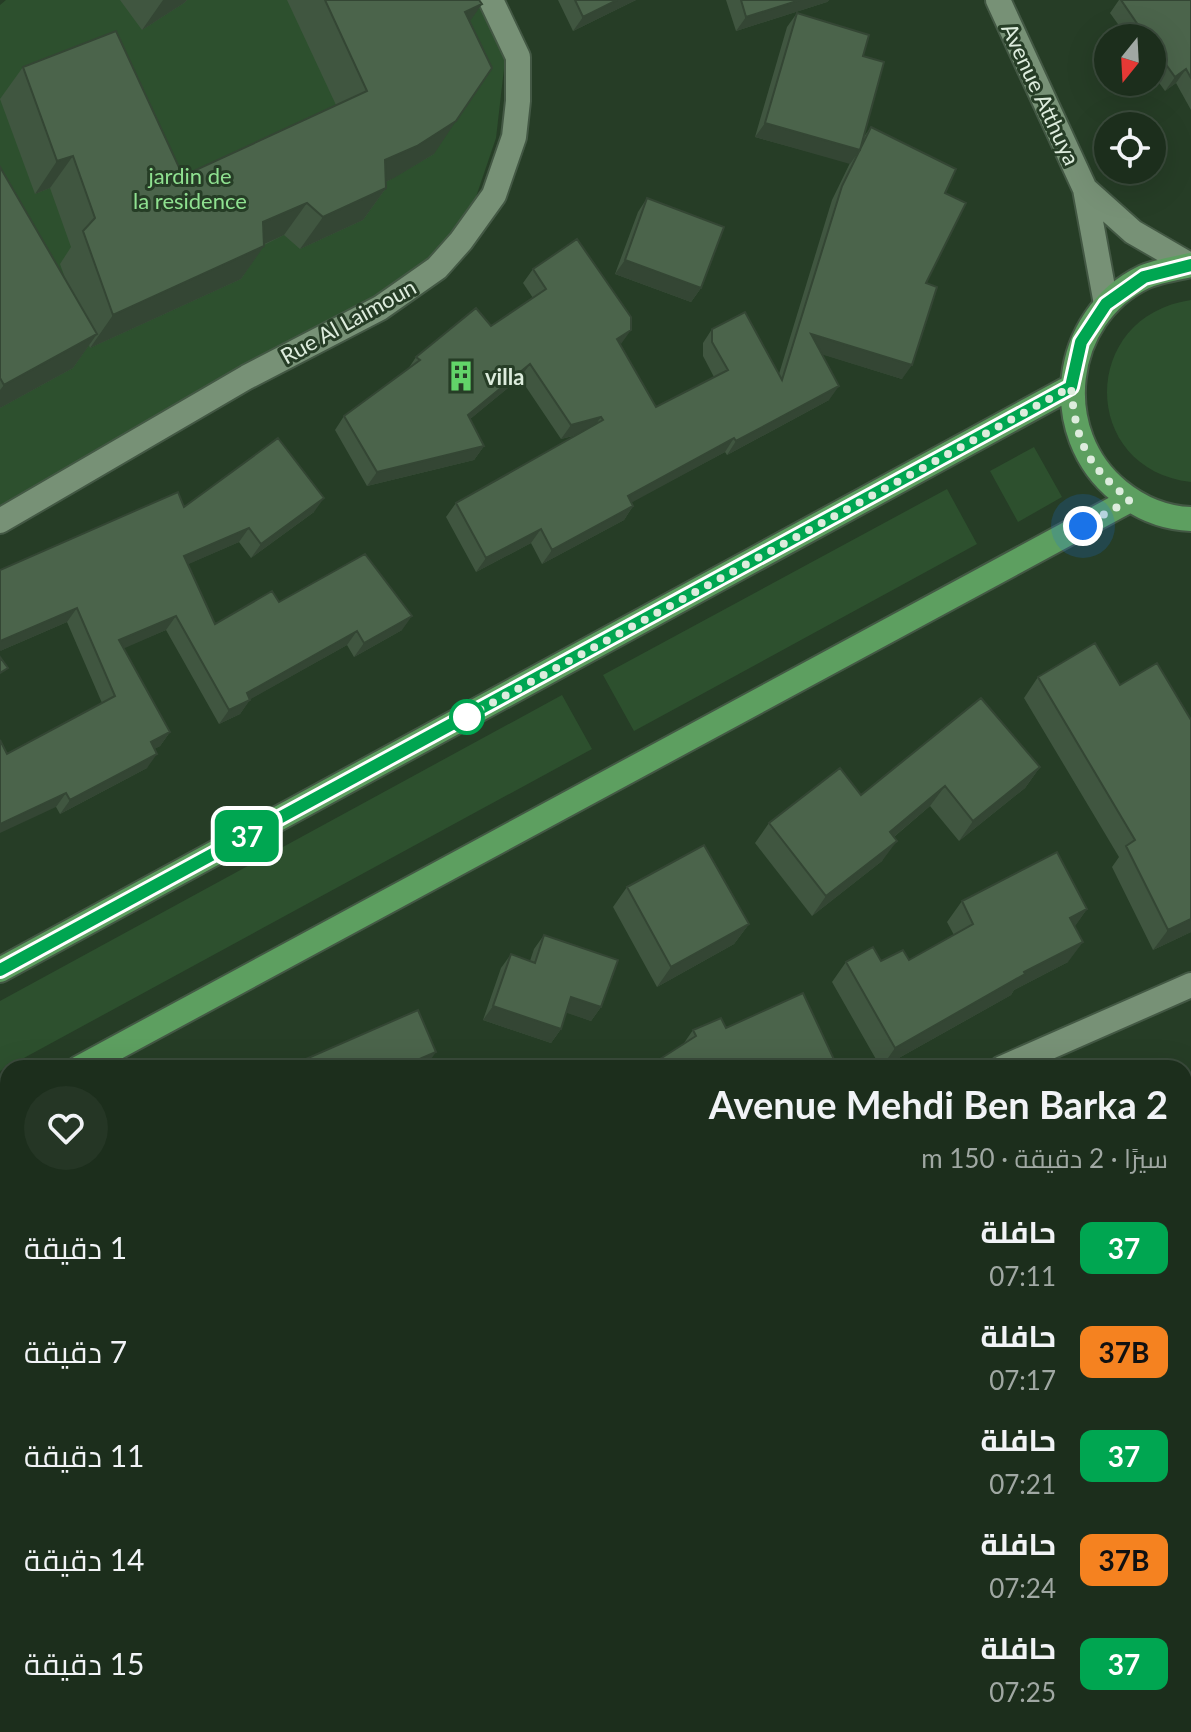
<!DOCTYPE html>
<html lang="ar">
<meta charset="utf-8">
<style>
body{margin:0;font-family:Lato,Cairo,sans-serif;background:#253625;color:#f1f3f6;direction:rtl;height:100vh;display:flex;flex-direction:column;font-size:30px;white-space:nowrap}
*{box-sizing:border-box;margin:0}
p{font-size:26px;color:#a0a8a3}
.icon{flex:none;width:44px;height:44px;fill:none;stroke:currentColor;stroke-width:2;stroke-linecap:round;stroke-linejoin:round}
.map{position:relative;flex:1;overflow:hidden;direction:ltr}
.panel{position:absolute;left:0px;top:1060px;width:1192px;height:672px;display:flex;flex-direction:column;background:#1c2e1c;border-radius:24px 24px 0 0;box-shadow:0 8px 32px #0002,0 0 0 2px #3a4a3b;direction:rtl}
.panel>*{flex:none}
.badge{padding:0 16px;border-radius:12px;font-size:28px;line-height:52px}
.needle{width:52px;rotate:198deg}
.fabs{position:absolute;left:1094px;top:24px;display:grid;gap:16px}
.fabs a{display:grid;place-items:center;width:72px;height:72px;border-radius:50%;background:#1c2e1c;box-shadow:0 8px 32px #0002,0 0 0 2px #3a4a3b;font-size:40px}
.you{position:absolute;width:40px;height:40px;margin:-20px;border:6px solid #fff;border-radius:50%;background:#1a73e8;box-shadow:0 0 0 12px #1a73e833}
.map>.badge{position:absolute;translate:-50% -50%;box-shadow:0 0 0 4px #fff}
.round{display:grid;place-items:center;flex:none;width:84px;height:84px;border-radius:42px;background:#253625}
.head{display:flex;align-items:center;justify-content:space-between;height:136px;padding:0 24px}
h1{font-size:38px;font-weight:700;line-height:60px}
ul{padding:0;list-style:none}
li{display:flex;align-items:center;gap:24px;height:104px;padding:0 24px}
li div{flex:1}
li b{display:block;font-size:30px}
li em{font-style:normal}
li .badge{min-width:88px;font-weight:700;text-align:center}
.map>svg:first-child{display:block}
.green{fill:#2d502e}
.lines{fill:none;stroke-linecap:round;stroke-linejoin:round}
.minor-casing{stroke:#435844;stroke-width:28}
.major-casing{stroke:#435844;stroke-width:28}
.minor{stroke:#779176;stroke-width:24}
.major{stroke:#5d9f60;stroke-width:24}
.wall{fill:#405640}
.shaded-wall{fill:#344634}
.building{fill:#4b644b;stroke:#344634;stroke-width:2}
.line-casing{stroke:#fff;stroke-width:18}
.line{stroke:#00a651;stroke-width:12}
.walk{stroke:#ddecdd;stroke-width:8;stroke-dasharray:0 14.4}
.stop-dot{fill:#fff;stroke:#00a651;stroke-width:4}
.labels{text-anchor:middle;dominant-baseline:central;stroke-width:6;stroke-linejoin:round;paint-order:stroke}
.street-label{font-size:22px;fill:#ddecdd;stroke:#263d26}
.park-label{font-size:22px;fill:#8fe190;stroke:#263d26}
.poi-label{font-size:22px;font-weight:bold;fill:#ddecdd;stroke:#263d26;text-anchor:start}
</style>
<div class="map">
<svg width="1191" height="1732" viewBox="0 0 1191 1732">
<rect width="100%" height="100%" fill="#263d26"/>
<!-- green -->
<path class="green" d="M6,0H476L505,60L496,138L461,241L360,305L0,515V5Z
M1191,300V482C1079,469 1079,316 1191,300Z
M1034,447L1062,497L1018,522L990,471Z
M947,489L977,544L634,731L603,675Z
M562,695L592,749L0,1071V1001Z"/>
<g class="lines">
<!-- minor casing -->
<g class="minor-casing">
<path id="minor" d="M998,0L1085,189L1106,304
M1085,189L1133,232L1190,265
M0,521L247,377L380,308L437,268L461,241L494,195L514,137L518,101V57L491,0
M1002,1068L1191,985
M1184,1102L1191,1099
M0,1508L8,1504
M1184,1592L1191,1608
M0,1619L8,1615
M248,1724L252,1732
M713,1724L716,1732"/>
</g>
<!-- major casing -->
<g class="major-casing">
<path id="major" d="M1191,265C1177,268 1157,271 1144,277C1061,317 1048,434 1119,491C1140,508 1164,518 1191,519
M0,970L1071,387
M79,1068L1130,500
M0,1110L8,1106"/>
</g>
<!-- minor -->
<use href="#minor" class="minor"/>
<!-- major -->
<use href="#major" class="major"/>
</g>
<!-- wall -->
<path class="wall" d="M120,0H187L184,3L142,30Z
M287,0H479L470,21L434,154L386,182V188L363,220L300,249L284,235L264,245L241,279L90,348L89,345L73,368L0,408V167L66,281L60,264L71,247L50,188L35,194L0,99L23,67L183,176L336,105Z
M558,0H636L573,31Z
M726,0H829L827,2L736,31Z
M1119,0H1191V110L1176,83L1165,91L1152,73V38H1128L1110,13Z
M797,13L863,56V138L871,127L945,193L926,283L902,379L822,354L829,400L727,455L725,452L631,502L633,506L624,520L542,564L531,543L476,572L446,517L456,503L577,435L561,439L520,378L470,419L484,446L474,460L367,486L335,430L344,416L408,369L416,357L491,326L533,298L523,283L533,269L620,344L656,407L714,377L703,356V343L712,329L779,374L832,200L850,163L755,137L787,27Z
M647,198L701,288L691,302L615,274L638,212Z
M184,507L314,512L251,558L239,542L188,564L215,624L279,602L402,630L354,657L347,645L250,699L240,714L219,724L166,630L123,648L170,732L160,746L154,749L147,768L60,814L56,807L7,754L102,703L67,622L0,651Z
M1038,677L1191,932L1153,950L1112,867L1119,857L1024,698Z
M1040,767L1025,788L959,841L930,806L894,837L882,861L812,916L755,843L769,823L861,795Z
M627,887L749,924L734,944L657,987L613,907Z
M962,901L1087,909L1074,927L1068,962L1014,990L1011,995L881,1068L832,982L846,962L909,960L954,935L947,922Z
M544,935L601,1007L591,1021L566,1012L561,1029L551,1043L483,1020L501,968L511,954L530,961L534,949Z
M726,1028L684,1043L693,1030Z
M0,1275L8,1279V1374L0,1385Z
M1191,1344V1452L1184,1436V1346Z
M64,1724H175L177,1732H66Z
M498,1724H603L606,1732H500Z
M762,1724H877L873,1730L868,1732H765Z
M1065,1724H1175L1169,1732H1067L1064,1725Z"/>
<!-- shaded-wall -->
<path class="shaded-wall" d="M163,0H187L184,3L142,30Z
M617,0H636L573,31L583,17Z
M800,0H829L827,2L736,31L746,17Z
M482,4L459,37L465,12Z
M1186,69L1176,83L1165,91L1175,77Z
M456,121L434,154L394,178L363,192L385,160Z
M765,123L860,150L850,164L755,137Z
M73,156L50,188L35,194L57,161Z
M386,188L363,220L300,249L323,217Z
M307,203L284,235L240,255L263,222Z
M264,246L241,279L90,348L113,315Z
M625,260L701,288L691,302L615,274Z
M631,330L621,344L617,339Z
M97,334L73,368L0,408V390L4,385Z
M811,334L912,365L902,379L801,348Z
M530,364L520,378L458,429L468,415Z
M839,386L829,400L727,455L736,441Z
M601,417L591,431L561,439L571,425Z
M734,438L725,452L618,510L628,496Z
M484,446L474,460L367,486L377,472Z
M324,498L314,512L251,558L261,544Z
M633,506L624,520L542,564L552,550Z
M249,528L239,542L175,570L184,556Z
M541,529L531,543L476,572L486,558Z
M77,608L67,622L0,651V641Z
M176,616L166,630L109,655L119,640Z
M412,616L402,630L354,657L364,643Z
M357,631L347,645L240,705L250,700L240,714L219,724L229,710L247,693Z
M170,732L160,746L141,756L151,742Z
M157,754L147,768L60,814L70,800Z
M1040,767L1025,788L959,841L973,821Z
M945,786L930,806L876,852L890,832Z
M66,793L56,807L0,833V824Z
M897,841L882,861L812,916L826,896Z
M1087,909L1073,929L1070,918Z
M1191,919V932L1153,950L1168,930Z
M749,924L734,944L657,987L671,967Z
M1083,942L1068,962L1014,990L1011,995L881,1068L895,1048L1024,972Z
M571,997L601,1007L591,1021L561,1011Z
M493,1006L561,1029L551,1043L483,1020Z
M436,1052L425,1068H407L410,1063Z
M859,1724H877L873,1730L868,1732H834Z
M1175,1724L1169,1732H1157Z
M102,1728L99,1732H84Z"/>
<!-- building -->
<path class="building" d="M325,0H479L482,4L465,12L492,68L456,121L417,146L385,160L386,188L323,217L307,203L263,222L264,246L113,315L83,231L95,218L73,156L57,161L23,67L116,31L183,176L367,91Z
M575,0H617L583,17Z
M741,0H800L746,17Z
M1121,0H1191V78L1186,69L1175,77L1152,45V38H1147Z
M797,13L869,35L863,56L884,62L860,150L765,123Z
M871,127L956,169L945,193L966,203L926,283L937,287L912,365L811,334L839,386L736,441L734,438L628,496L633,506L552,550L541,529L486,558L456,503L603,420L601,417L571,425L530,364L468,415L484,446L377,472L344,416L420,360L416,357L476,308L491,326L546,289L533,269L577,239L631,317V330L617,339L656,407L728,370L712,342V329L745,312L782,380L842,186Z
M0,167L97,334L4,385L0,378Z
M647,198L724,227L701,288L625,260Z
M278,438L324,498L261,544L249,528L184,556L215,624L272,591L279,602L365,554L412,616L364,643L357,631L247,693L250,700L229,710L176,616L119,640L170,732L151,742L157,754L70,800L66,793L0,824V740L7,754L115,696L77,608L0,641V570L178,492L184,507Z
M1095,643L1120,685L1157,663L1191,720V919L1168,930L1126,846L1135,840L1038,677Z
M0,657L8,668L0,673Z
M981,698L1040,767L973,821L945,786L890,832L897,841L826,896L769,823L840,768L861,795Z
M704,845L749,924L671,967L627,887Z
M1057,852L1087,909L1070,918L1083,942L1024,972L1025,974L895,1048L846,962L873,947L881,961L903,950L909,960L973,924L962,901Z
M544,935L618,960L601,1007L571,997L561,1029L493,1006L511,954L535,963Z
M803,993L838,1068H646L696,1036L693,1030L721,1018L726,1028Z
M418,1010L436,1052L410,1063L412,1068H302L299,1062Z
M0,1275L8,1279V1370L0,1366Z
M1191,1344V1415L1184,1417V1346Z
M77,1724H175L177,1732H104L102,1728L84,1732H79Z
M512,1724H603L606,1732H514Z
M777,1724H859L834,1732H779Z
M1080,1724H1174L1157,1732H1073L1082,1728Z"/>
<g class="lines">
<!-- line casing -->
<g class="line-casing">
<path id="line" d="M0,970L1071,387L1081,342L1106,304L1144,277L1191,265"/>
</g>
<!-- line -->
<use href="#line" class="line"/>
<!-- walk -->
<path class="walk" d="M467,717L461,720L1071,387C1076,443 1087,465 1130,500L1083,526"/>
</g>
<!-- icons -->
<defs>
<g id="building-bare" transform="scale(2.4)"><path d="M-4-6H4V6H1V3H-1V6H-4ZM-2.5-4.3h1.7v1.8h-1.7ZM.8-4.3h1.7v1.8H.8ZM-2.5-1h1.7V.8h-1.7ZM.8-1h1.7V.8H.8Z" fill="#62d469" stroke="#263d26" stroke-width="2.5" paint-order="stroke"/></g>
</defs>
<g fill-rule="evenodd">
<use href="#building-bare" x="461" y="376"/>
</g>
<!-- markers -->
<circle class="stop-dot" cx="467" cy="717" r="16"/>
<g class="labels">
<!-- street labels -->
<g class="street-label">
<text transform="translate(1041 94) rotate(65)">Avenue Atthuya</text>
<text transform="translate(348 321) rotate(-29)">Rue Al Laimoun</text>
</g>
<!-- park labels -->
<g class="park-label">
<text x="190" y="175">jardin de<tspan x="190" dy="25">la residence</tspan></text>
</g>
<!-- poi labels -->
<g class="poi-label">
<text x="485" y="376">villa</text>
</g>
</g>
</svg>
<div class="fabs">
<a><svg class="needle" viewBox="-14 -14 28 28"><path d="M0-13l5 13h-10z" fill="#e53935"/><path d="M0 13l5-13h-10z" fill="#a0a8a3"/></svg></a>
<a><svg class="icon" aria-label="locate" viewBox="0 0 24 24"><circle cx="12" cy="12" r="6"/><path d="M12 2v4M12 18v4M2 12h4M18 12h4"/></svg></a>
</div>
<div class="you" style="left:1083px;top:526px"></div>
<b class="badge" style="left:247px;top:836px;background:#00a651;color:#fff">37</b>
<section class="panel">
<div class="head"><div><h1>Avenue Mehdi Ben Barka 2</h1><p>سيرًا · 2 دقيقة · 150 m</p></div><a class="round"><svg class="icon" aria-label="heart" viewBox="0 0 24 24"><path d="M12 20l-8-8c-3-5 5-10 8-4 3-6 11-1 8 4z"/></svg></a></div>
<ul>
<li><span class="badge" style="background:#00a651;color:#fff">37</span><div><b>حافلة</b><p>07:11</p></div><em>1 دقيقة</em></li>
<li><span class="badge" style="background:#f58220;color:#111">37B</span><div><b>حافلة</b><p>07:17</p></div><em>7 دقيقة</em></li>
<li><span class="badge" style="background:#00a651;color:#fff">37</span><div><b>حافلة</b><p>07:21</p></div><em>11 دقيقة</em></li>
<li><span class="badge" style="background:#f58220;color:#111">37B</span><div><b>حافلة</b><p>07:24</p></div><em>14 دقيقة</em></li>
<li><span class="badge" style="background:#00a651;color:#fff">37</span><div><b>حافلة</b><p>07:25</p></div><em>15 دقيقة</em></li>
</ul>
</section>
</div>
